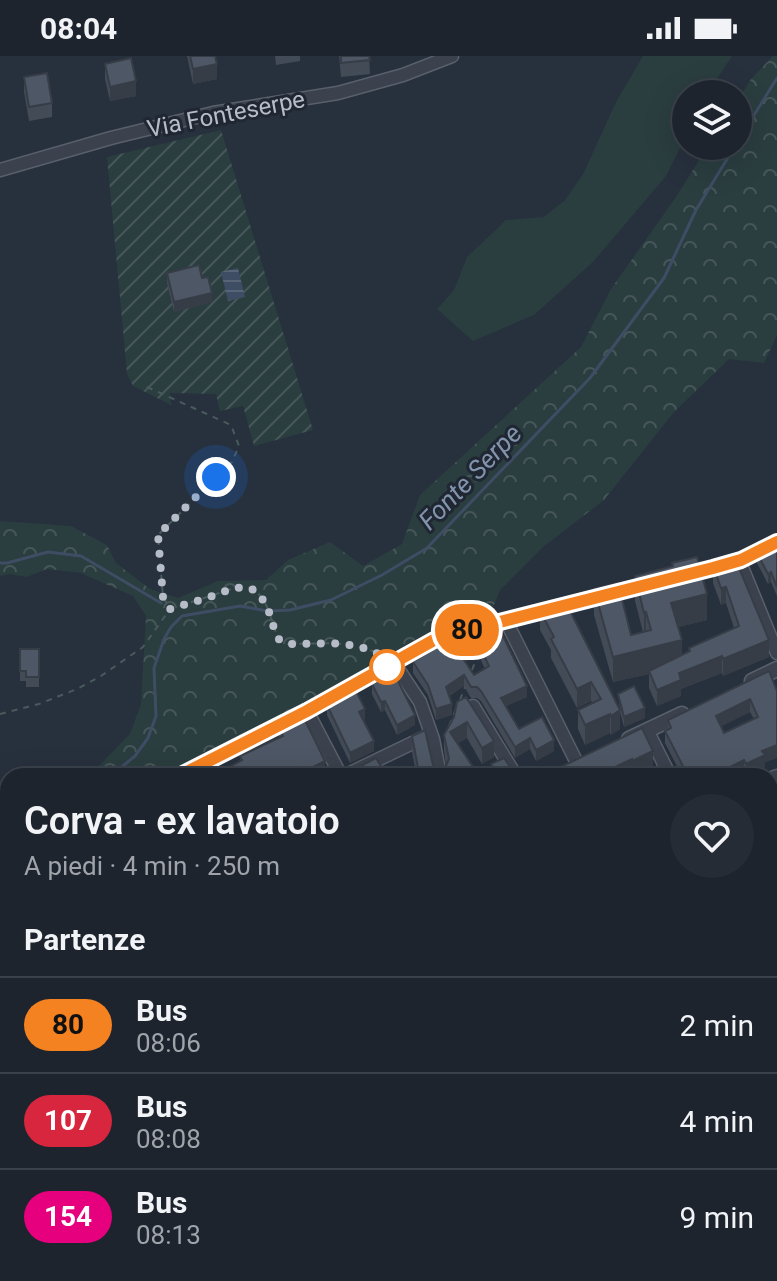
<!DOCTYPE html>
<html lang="it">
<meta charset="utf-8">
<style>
body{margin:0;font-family:Roboto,sans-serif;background:#252c36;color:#f1f3f6;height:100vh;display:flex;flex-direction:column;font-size:30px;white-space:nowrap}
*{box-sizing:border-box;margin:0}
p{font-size:26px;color:#a0a4aa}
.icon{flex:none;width:44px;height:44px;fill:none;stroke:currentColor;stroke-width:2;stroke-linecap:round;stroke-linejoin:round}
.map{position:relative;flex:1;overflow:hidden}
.sheet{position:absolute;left:0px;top:712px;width:778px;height:514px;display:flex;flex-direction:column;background:#1d242e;border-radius:24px 24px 0 0;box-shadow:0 8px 32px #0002,0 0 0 2px #3b414a}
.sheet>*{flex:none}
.badge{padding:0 16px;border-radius:26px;font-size:28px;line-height:52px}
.fabs{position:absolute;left:672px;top:24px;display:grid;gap:16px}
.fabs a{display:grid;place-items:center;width:80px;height:80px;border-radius:50%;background:#1d242e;box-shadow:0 8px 32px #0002,0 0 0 2px #3b414a;font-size:40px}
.you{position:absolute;width:40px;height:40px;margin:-20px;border:6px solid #fff;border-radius:50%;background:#1a73e8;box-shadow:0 0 0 12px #1a73e833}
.map>.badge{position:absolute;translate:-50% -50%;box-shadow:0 0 0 4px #fff}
h2{padding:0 24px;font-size:30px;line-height:72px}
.round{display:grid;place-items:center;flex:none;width:84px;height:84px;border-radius:42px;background:#252c36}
.headline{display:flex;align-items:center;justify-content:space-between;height:136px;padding:0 24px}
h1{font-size:38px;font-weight:600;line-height:60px}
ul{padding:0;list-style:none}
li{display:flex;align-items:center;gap:24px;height:96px;padding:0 24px;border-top:2px solid #3b414a}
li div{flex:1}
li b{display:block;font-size:30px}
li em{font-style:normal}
li .badge{min-width:88px;font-weight:700;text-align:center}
.status{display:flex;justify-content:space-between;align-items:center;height:56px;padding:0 40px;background:#1d242e;direction:ltr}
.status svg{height:22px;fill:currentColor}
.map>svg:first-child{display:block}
.grass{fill:#2a3d3f}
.forest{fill:url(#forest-crowns)}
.garden{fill:url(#garden-furrows)}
.water{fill:url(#water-rules)}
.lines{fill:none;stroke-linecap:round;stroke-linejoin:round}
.stream{stroke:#3f4d64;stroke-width:3}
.service-casing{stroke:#59606b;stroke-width:9}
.minor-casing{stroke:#59606b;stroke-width:15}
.tertiary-casing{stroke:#59606b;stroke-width:17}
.path{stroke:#495a5d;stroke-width:2;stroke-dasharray:6 6;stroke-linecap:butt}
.service{stroke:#3b424d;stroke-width:6}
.minor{stroke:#3b424d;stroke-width:12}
.tertiary{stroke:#3b424d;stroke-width:14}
.wall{fill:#434b57;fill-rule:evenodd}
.shaded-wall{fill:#373d47}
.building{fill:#4e5765;stroke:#373d47;stroke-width:2;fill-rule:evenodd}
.line-casing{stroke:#fff;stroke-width:18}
.line{stroke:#f58220;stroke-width:12}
.walk{stroke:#b7bdc8;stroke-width:8;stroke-dasharray:0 14.4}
.stop-dot{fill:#fff;stroke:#f58220;stroke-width:4}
.labels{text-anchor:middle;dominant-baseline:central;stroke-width:6;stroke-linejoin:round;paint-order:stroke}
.street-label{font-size:24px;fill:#b7bdc8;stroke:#202732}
.water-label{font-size:26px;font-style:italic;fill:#8293ac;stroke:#202732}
</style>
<div class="status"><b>08:04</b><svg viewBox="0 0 49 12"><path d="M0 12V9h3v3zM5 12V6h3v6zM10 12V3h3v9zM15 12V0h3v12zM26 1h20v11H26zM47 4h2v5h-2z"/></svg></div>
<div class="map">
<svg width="777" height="1225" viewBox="0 0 777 1225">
<defs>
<pattern id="forest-crowns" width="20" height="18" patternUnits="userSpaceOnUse" patternTransform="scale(2)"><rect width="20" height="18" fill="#2a3d3f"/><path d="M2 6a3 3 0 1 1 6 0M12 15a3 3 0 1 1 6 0" fill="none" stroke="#475759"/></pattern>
<pattern id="garden-furrows" width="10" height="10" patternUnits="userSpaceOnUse" patternTransform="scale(2)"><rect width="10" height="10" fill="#2a3d3f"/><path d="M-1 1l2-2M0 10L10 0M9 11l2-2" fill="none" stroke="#475759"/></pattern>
<pattern id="water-rules" width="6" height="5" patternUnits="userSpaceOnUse" patternTransform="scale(2)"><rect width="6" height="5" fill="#3f4d64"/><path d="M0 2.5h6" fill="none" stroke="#586579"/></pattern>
</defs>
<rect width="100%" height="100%" fill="#27303d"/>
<!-- grass -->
<path class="grass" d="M643,0H732L707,38H686V80L666,120L594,205L534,259L473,285L437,253L454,234L467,201L506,164L544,161L565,144L583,118L616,46Z
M770,738L777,754V807L770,811Z"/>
<!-- forest -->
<path class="forest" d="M773,0H777V279L764,307L729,303L674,356L604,444L543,491L500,534L490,559L461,565L420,581L306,647L160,720H89L130,678L141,648L146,560L133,540L81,517L47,513L27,521L9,518L0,520V465L71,470L107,489L116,507L150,533L178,542L218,525L266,524L288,504L330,486L363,510L402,488L420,439L581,291L611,233L676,141L708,90H738V44L751,23Z
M8,799V873L0,882V807Z"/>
<!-- garden -->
<path class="garden" d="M221,74L313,374L254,390L243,350L220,355L216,338L170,337L171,349L133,330L127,318L107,101Z"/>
<!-- water -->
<path class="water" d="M238,212L245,241L228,245L221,216Z"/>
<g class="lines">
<!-- stream -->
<path class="stream" d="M738,85L777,22
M0,507H7L48,496L81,500L161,547
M111,720L135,700L148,682L156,660L154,612L164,583L171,571L182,560L240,550L267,555L290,554L331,544L382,519L427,492L590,322L664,222L696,154L735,90
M0,810L8,804"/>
<!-- service casing -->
<g class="service-casing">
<path id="service" d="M770,1171L777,1168
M497,1218L502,1225
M719,1218L723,1225"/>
</g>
<!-- minor casing -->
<g class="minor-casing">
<path id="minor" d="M0,114L111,82L213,57L338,37L403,19L452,0
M739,504L777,597
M688,519L741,504L777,486
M508,564L510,573L577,707
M394,607L420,646L433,683L440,720
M473,650L516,720
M307,655L341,720
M647,674L670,720
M179,720L307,655L434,584L460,576L651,528
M344,720L425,681
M770,723L777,720
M770,827L777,823
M0,896L8,886
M0,961L8,973"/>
</g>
<!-- tertiary casing -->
<g class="tertiary-casing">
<path id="tertiary" d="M752,625L777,613
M629,683L682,658
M770,1007L777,1004
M0,1130L8,1123
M770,1140L777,1152
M210,1218L218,1225
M384,1225L393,1218"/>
</g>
<!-- path -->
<path class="path" d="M147,331L231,369L239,390L232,406L158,479L163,541L170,552
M472,614L484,583
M460,644L465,631
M0,658L39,648L77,633L101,620L143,591L170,553L241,530C270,533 269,566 280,585L288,588C323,588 351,583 383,600
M449,670L456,653"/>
<!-- service -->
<use href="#service" class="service"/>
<!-- minor -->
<use href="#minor" class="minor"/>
<!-- tertiary -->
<use href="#tertiary" class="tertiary"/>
</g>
<!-- wall -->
<path class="wall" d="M187,0H215L217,23L193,28Z
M275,0H300V5L276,9Z
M339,0H369L370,18L341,21Z
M105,8L136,40L110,45L105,23Z
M24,21L52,47V61L29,65L24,36Z
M167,217L202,222L212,246L174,256L167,227Z
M777,487V540L771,526L768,528L757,507V497Z
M713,510L769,601L723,620L722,617L681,633V640L657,650L649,632V618L613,626L594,559V533L631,579L643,576L635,545V520L707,564L678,571L682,599L689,595V592L734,572L726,547L721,549L713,527Z
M540,555L620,653L618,638L645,662L624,671L620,656V673L611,679L610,677L585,689L578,673V654L593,647L591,645L577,652L551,602V594L540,574Z
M480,591L527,641L506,650L519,673L554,695L536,705L530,693L515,702L481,645L477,642H471L464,630L449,640L452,659L436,664L428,639L413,617V606L471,602L465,606L474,619L485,613L480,602Z
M20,593H39V631H26V625H20Z
M372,628L415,669L397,679L385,654L381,656L372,638Z
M777,635V702L765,706V712L747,720H746L744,717L737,720H682L665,687V675L668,673V664ZM750,656L754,663L724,677L721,670Z
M457,646L494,701L482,708L467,682L458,687L479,720L416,717L412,696V680L433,709L438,713L446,710L444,694V679L454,661Z
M327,649L365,663L363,664L374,695L350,707L327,659Z
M278,670L325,715L315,720H213L240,705V700L279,682Z
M491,708L511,712L521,720H491Z
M8,915V943L0,937V925Z
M242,1218L284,1222L289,1218H353L343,1225H242Z
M515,1218H564L570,1225H520Z"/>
<!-- shaded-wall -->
<path class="shaded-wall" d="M217,8V23L193,28V13Z
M136,25V40L110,45V31Z
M212,237V246L174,256V246Z
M771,516V526L768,528V518Z
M726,531V547L721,549V532Z
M707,538V564L671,573V547Z
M646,556V582H644V557Z
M682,584V610L649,615V618L613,626V601Z
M769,584V601L723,620V603Z
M471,591V602L460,609V598Z
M722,600V617L681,633V640L657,650V634L679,617Z
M464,619V630L446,641V631Z
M591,626V645L577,652V633Z
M527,630V641L501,652V642Z
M750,643V656L716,673V660Z
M385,645V654L381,656V646Z
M452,648V659L436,664V653Z
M645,652V662L624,671V661Z
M365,653V663L359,666V656Z
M620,654V673L611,679V660Z
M610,658V677L585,689V669Z
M415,659V669L397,679V669Z
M467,666V682L450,692V676Z
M530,682V693L515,702V691Z
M554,684V695L536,705V694Z
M374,685V695L350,707V697Z
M494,685V701L482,708V692Z
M777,689V702L765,706V712L746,720V708L762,695Z
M653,695V711L632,720V705Z
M632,703V719L629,720H596Z
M744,704V717L737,720H712Z
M325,705V715L315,720H301V717Z
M298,711V720H279Z
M331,1218H353L343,1225H329V1219Z"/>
<!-- building -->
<path class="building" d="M190,0H215L217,8L193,13Z
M341,0H369L370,4L341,7Z
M131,2L136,25L110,31L105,8Z
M47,17L52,47L29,51L24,21Z
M199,209L202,222L208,221L212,237L174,246L167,217Z
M777,487V531L771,516L768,518L757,497Z
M697,501L707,538L671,547L682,584L613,601L594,533L618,527L631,579L651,574L646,556L644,557L635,520L673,510L672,507Z
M735,502L769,584L723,603L722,600L679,617L681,624L657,634L649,615L690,595L689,592L739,570L726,531L721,532L713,510Z
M564,543L620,654L611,660L610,658L585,669L578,654L601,643L591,626L577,633L551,583L554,581L540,555Z
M461,575L471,591L460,598L474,619L489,610L480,591L503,580L527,630L501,642L519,673L542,661L554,684L536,694L530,682L515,691L481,635L477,631H471L464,619L446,631L452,648L436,653L428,629L413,606Z
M20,593H39V621H26V615H20Z
M769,615L777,635V689L762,695L765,699L746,708L744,704L712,720H688L665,675L671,672L668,664ZM750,643L758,661L724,677L716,660Z
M394,617L415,659L397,669L385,645L381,646L372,628Z
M634,630L645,652L624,661L618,638Z
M356,635L365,653L359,656L374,685L350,697L327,649Z
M466,641L494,685L482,692L467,666L450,676L479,720H406L419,717L412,680L425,674L433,709L438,713L446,710L449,703L444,679L454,661L457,646Z
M302,658L325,705L301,717L298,711L279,720H213L242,704L240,700L283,680L278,670Z
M642,672L653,695L632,705V703L596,720H542Z
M376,702L387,720H364L359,711Z
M504,702L511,712L517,713L521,720H498L491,708Z
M8,915V934L0,927V925Z
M242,1218H279L284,1222L289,1218H298L293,1225H251Z
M299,1218H331L329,1219L332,1223L329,1225H304Z
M528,1218H564L570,1225H521Z"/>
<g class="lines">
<!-- line casing -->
<g class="line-casing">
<path id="line" d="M179,720L307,655L434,584L460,576L713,512L741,504L777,486"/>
</g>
<!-- line -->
<use href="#line" class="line"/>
<!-- walk -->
<path class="walk" d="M216,421L158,479L163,541L170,553L210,541L233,532L249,531C274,548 267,563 280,585L288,588C331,588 357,582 394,607L387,611"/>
</g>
<!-- markers -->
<circle class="stop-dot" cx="387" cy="611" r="16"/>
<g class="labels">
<!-- street labels -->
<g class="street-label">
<text transform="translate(226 58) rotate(-11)">Via Fonteserpe</text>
</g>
<!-- water labels -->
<g class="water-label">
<text transform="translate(470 421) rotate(-46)">Fonte Serpe</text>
</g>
</g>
</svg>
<div class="fabs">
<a><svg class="icon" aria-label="layers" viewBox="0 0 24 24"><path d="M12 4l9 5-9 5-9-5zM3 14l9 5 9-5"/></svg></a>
</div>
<div class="you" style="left:216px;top:421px"></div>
<b class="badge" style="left:467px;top:574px;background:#f58220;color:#111">80</b>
<section class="sheet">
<div class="headline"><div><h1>Corva - ex lavatoio</h1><p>A piedi · 4 min · 250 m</p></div><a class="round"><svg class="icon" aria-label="heart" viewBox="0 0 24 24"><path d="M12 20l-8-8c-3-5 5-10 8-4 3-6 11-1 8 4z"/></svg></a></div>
<h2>Partenze</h2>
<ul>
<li><span class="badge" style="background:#f58220;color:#111">80</span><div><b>Bus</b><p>08:06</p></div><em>2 min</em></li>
<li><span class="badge" style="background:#d7263d;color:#fff">107</span><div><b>Bus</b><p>08:08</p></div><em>4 min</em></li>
<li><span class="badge" style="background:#e6007e;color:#fff">154</span><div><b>Bus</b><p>08:13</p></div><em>9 min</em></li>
</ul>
</section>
</div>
